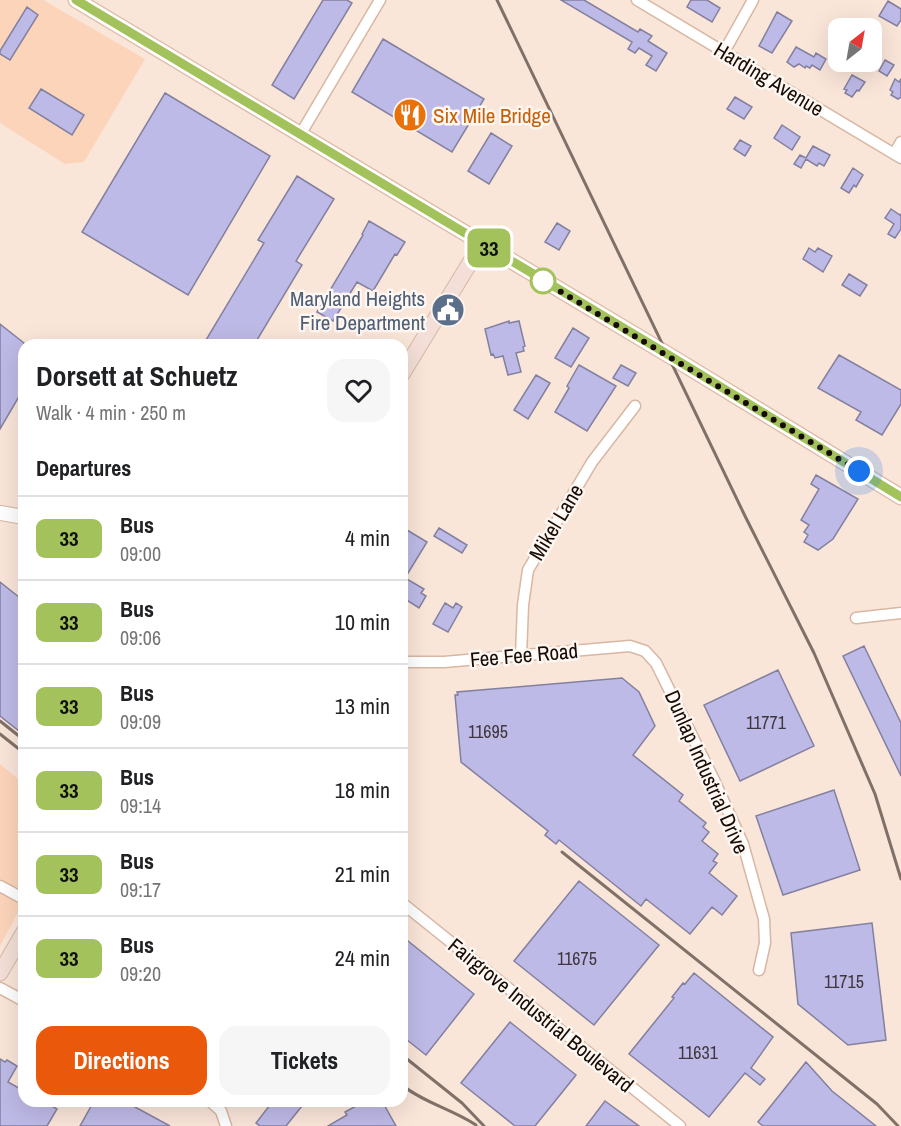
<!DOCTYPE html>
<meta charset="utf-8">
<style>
body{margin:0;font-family:"Archivo Narrow",sans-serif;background:#f6f6f6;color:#202124;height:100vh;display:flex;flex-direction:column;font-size:22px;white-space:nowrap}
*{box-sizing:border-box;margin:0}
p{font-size:20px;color:#757577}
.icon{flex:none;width:33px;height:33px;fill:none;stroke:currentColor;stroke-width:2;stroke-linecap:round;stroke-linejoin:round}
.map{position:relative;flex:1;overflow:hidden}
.sheet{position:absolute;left:18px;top:339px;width:390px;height:768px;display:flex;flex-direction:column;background:#fff;border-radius:18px;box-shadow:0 6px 24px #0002}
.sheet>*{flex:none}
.badge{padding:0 12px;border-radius:9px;font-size:21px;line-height:39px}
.needle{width:39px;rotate:31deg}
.tools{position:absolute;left:828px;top:18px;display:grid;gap:12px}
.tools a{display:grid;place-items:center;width:54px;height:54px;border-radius:12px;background:#fff;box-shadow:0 6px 24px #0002;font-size:30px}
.you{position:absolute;width:30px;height:30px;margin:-15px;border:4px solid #fff;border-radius:50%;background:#1a73e8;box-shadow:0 0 0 9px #1a73e833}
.map>.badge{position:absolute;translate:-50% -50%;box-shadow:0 0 0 3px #fff}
h2{padding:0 18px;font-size:22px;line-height:54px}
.round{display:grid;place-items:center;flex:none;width:63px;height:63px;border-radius:18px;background:#f6f6f6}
.head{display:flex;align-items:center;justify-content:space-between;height:102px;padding:0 18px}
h1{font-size:28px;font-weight:700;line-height:45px}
.button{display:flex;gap:12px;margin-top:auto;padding:12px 18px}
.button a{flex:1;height:69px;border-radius:18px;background:#ea580c;color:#fff;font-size:24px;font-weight:700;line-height:69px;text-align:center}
.button a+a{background:#f6f6f6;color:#202124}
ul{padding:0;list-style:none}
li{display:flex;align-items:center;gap:18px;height:84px;padding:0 18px;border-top:2px solid #e0e0e0}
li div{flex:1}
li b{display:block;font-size:22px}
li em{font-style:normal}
li .badge{min-width:66px;font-weight:700;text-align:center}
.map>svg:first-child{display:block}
.built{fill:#fcd4ba}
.building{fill:#bebae7;stroke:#83809f;stroke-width:1.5}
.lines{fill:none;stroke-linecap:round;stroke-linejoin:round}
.minor-casing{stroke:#d8b7a3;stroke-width:13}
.tertiary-casing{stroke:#d8b7a3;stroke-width:16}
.secondary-casing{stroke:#d8b7a3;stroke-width:17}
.minor{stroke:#fff;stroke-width:10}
.tertiary{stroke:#fff;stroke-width:14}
.secondary{stroke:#f3dfd7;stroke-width:15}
.rail{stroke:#807168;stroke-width:3}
.line-casing{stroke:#fff;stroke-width:14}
.line{stroke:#a3c25b;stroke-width:9}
.walk{stroke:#160b05;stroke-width:6;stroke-dasharray:0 10.8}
.stop-dot{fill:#fff;stroke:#a3c25b;stroke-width:3}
.labels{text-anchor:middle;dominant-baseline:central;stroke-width:5;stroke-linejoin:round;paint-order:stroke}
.number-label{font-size:18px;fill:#40373e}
.street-label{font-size:21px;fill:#160b05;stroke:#fdf6f1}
.food-label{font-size:21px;fill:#c56008;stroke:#fdf6f1;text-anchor:start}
.service-label{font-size:21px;fill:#4e5e75;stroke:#fdf6f1;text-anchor:end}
</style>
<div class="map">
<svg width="901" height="1126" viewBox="0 0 901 1126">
<rect width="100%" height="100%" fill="#fae5d9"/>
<!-- built -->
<path class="built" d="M0,0H43L145,59L84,162L65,164L0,123Z
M0,764L24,784V901L0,946Z"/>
<!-- building -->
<path class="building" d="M323,0H347L352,3L294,99L272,85Z
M561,0H584L638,32L640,29L652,36L648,41L667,53L656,71L646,65L652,56L639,48L635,53L628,49L632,42Z
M691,0H707L720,8L712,22L687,7Z
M888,1L901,9V20L897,26L879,16Z
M27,7L38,15L10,60L0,54V51Z
M777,12L792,21L772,53L759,46Z
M383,39L484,99L452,152L352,92Z
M796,47L814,57L816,53L826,59L820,70L812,65L810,68L806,66L805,68L799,64L794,67L787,62Z
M885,60L894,65L887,76L879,71Z
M852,75L865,82L859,91L857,90L852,97L845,93L847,90L844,89Z
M895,79L899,82L901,79V97L898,99L891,95L893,92L890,90Z
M41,89L84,115L72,135L29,108Z
M165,93L270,156L188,295L82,232Z
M735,97L752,107L744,119L727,109Z
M782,125L800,137L792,150L774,138Z
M491,133L512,146L489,184L468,171Z
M740,140L751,146L745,156L734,149Z
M813,146L830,155L824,166L819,163L817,166L806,159L801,168L794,164L800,155L806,158Z
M853,168L863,175L856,187L854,185L849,193L841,188Z
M297,176L334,199L296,261L302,265L254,345H203L264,243L258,240Z
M891,209L900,215L901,214V229L895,238L888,234L894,224L885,218Z
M369,221L405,242L397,255L395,254L373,291L357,282L333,321L317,312L363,235L362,234Z
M557,223L570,231L559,250L545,242Z
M809,248L815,252L818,248L832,256L823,272L803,259Z
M849,274L867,285L860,296L842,285Z
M509,321V323L519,321L525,346L523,347L524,351L516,353L521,372L508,375L503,356L495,358L493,354L491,355L485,329Z
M0,324L24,343V388L0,429Z
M573,328L589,338L571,367L555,358Z
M839,355L901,390V404L882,435L856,420L861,412L818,388Z
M579,365L616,386L587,431L555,412L569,388L567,386Z
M621,365L636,373L628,386L613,378Z
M536,375L550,383L528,419L514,410Z
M816,475L858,499L833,539L818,550L804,542L808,535L804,532L809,525L801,520L819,489L811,484Z
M402,527L427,542L405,578L424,589L421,593L426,596L419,608L402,597Z
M439,528L467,545L462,553L434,536Z
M0,582L24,601V735L0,716Z
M445,603L453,608L456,603L462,607L448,632L433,624Z
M864,646L901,723V776L843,656Z
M778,670L814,746L740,781L704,705Z
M622,678L639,692L655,726L633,755L683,795L679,801L706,823L703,827L709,832L702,841L718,854L713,861L717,863L709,873L737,896L722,915L712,907L690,934L646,899L641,906L559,840L556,844L545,835L548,831L461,762L455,695H458L457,692Z
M834,790L860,870L783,895L756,816Z
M579,881L659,945L594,1025L514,961Z
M872,923L886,1040L848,1045L798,1004L791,933Z
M408,941L474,994L426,1055L402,1036V948Z
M694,973L773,1037L751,1068L765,1079L760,1085L745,1073L709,1117L629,1054L674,998L672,997L683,983L685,984Z
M510,1022L576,1075L535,1126H515L461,1083Z
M0,1059L5,1062L7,1060L17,1066L8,1082L24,1091V1101H43L57,1109L47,1126H0Z
M806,1062L832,1091L876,1126H763L758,1122Z
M94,1101H124L170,1126H80Z
M273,1101H306L286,1126H260L256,1123Z
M365,1101H382L396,1126H328L347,1115L345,1112Z
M605,1101L639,1126H586Z"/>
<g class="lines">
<!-- minor casing -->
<g class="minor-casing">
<path id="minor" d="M637,0L901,158
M724,52L753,0
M300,135L380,0
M894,154L901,142
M856,618L901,613
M521,655L523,605L528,570L592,462L635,406
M402,662H444L630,646L645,651L656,663L714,780L743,844L764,919L765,943L759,970
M0,886L24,899
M402,903L680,1126
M0,988L24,1001
M210,1101L221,1111L226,1126"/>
</g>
<!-- tertiary casing -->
<g class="tertiary-casing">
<path id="tertiary" d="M0,513L24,517"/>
</g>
<!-- secondary casing -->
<g class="secondary-casing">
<path id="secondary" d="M76,0L667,354L901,497
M402,374L482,243
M0,973L24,932"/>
</g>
<!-- minor -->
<use href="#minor" class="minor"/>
<!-- tertiary -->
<use href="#tertiary" class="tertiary"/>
<!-- secondary -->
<use href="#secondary" class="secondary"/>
<!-- rail -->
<path class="rail" d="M497,0L745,516L814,653L875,794L901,879
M0,721L24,740
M0,734L24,753
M562,852L877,1104L898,1126
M402,1055L462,1103L484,1126
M402,1085C424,1103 452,1109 476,1125"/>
</g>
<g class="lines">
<!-- line casing -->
<g class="line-casing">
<path id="line" d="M76,0L667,354L901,497"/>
</g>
<!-- line -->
<use href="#line" class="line"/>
<!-- walk -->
<path class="walk" d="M543,281L538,278L859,471"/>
</g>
<!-- icons -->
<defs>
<g id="restaurant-disc" transform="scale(1.725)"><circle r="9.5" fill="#e8710a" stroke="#fdf6f1"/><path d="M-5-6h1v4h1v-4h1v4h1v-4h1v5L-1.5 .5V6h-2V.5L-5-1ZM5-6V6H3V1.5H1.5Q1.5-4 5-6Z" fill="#fff"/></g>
<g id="civic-disc" transform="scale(1.725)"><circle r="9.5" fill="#5c6f8a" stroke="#fdf6f1"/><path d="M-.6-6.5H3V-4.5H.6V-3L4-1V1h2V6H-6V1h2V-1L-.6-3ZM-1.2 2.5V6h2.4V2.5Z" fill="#fff"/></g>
</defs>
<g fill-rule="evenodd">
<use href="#restaurant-disc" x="410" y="115"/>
<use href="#civic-disc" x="448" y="310"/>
</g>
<!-- markers -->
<circle class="stop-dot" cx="543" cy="281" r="12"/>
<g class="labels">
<!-- number labels -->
<g class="number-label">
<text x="766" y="722">11771</text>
<text x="488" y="731">11695</text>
<text x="577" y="958">11675</text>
<text x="844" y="981">11715</text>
<text x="698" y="1052">11631</text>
</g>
<!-- street labels -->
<g class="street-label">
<text transform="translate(769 79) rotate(31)">Harding Avenue</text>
<text transform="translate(556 522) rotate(-59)">Mikel Lane</text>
<text transform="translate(524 655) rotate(-5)">Fee Fee Road</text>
<text transform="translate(707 772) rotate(66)">Dunlap Industrial Drive</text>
<text transform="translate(541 1015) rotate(39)">Fairgrove Industrial Boulevard</text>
</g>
<!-- food labels -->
<g class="food-label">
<text x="433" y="115">Six Mile Bridge</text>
</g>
<!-- service labels -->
<g class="service-label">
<text x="425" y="298">Maryland Heights<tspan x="425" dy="24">Fire Department</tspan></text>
</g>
</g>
</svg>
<div class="tools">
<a><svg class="needle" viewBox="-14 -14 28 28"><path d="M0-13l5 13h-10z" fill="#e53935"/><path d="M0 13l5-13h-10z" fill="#757577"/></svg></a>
</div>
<div class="you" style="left:859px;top:471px"></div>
<b class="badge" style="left:489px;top:248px;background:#a3c25b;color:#111">33</b>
<section class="sheet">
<div class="head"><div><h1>Dorsett at Schuetz</h1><p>Walk · 4 min · 250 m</p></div><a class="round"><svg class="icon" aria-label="heart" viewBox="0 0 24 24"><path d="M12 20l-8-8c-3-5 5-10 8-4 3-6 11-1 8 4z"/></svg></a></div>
<h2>Departures</h2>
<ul>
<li><span class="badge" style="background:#a3c25b;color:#111">33</span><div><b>Bus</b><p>09:00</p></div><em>4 min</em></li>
<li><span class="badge" style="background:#a3c25b;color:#111">33</span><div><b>Bus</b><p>09:06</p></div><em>10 min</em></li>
<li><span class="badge" style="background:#a3c25b;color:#111">33</span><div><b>Bus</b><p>09:09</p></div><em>13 min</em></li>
<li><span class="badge" style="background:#a3c25b;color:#111">33</span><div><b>Bus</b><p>09:14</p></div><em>18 min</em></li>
<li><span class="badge" style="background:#a3c25b;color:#111">33</span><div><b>Bus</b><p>09:17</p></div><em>21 min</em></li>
<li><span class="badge" style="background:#a3c25b;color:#111">33</span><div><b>Bus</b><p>09:20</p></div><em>24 min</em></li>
</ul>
<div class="button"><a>Directions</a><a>Tickets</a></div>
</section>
</div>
